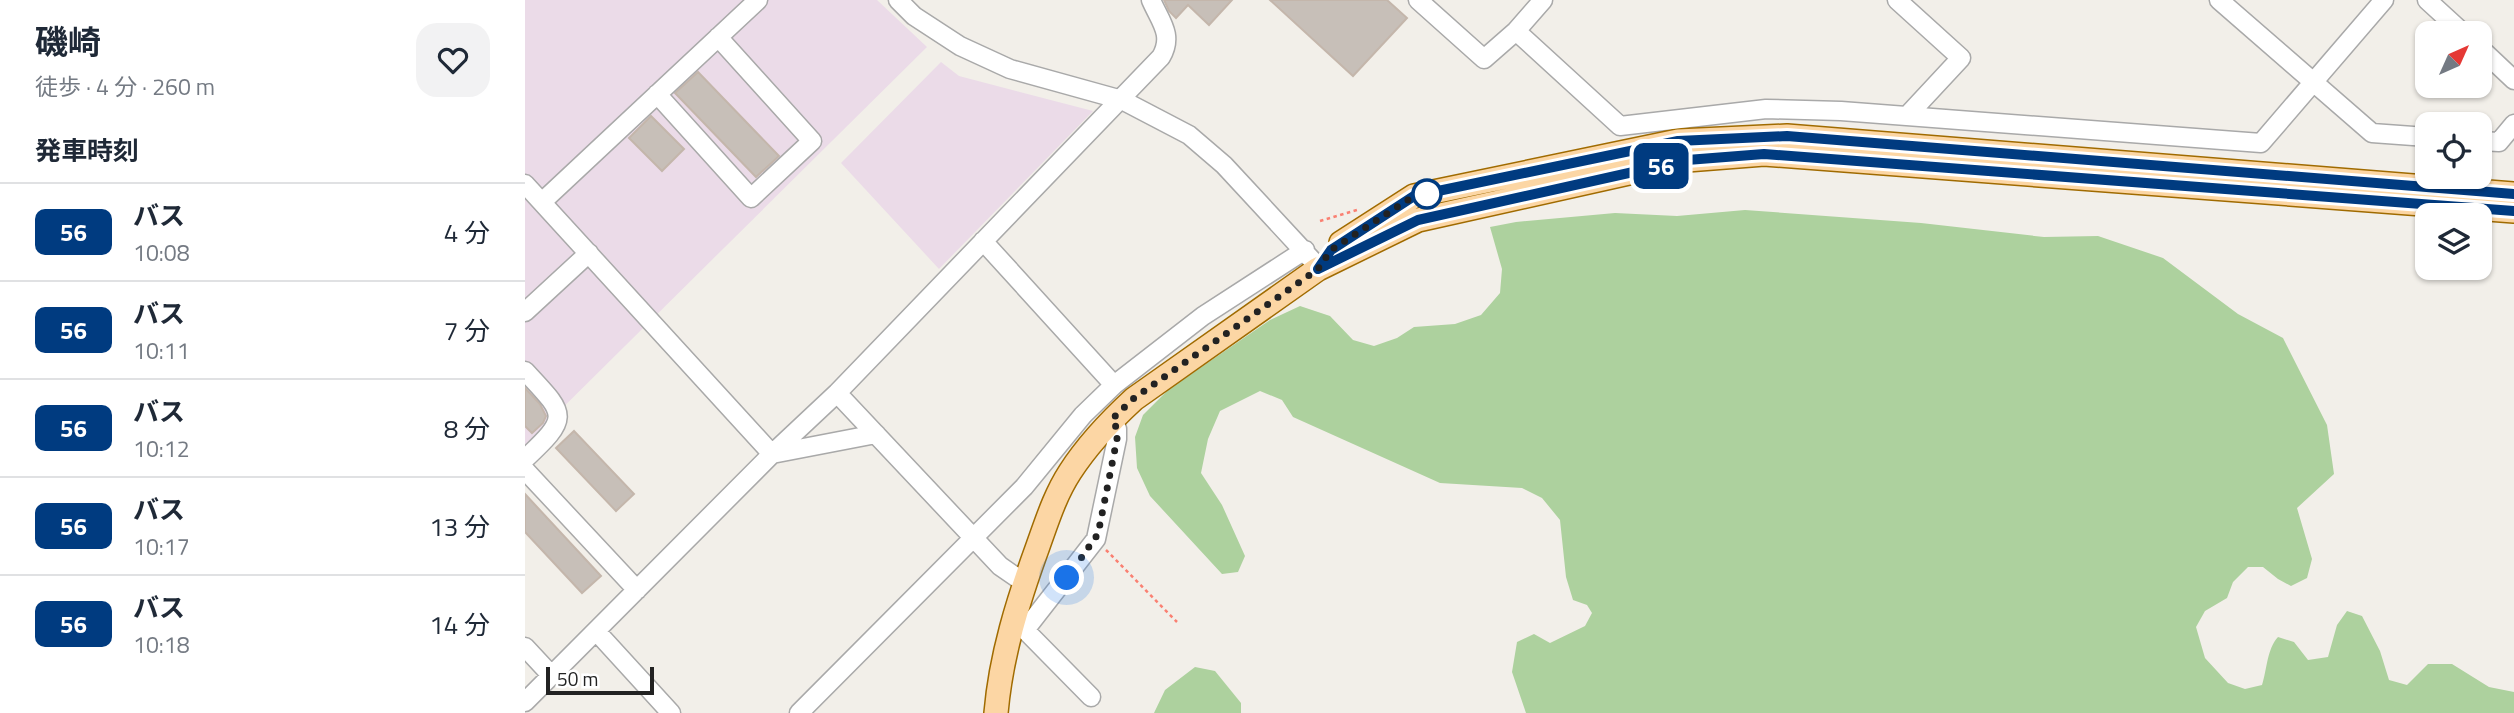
<!DOCTYPE html>
<html lang="ja">
<meta charset="utf-8">
<style>
body{margin:0;font-family:"Titillium Web","Noto Sans JP",sans-serif;background:#f2f2f3;color:#1f2937;height:100vh;display:flex;flex-direction:column;font-size:26px;white-space:nowrap}
*{box-sizing:border-box;margin:0}
p{font-size:23px;color:#747a83}
.icon{flex:none;width:38px;height:38px;fill:none;stroke:currentColor;stroke-width:2;stroke-linecap:round;stroke-linejoin:round}
.map{position:relative;flex:1;overflow:hidden}
.sheet{display:flex;flex-direction:column;background:#fff;width:525px}
.sheet>*{flex:none}
.badge{padding:0 14px;border-radius:10px;font-size:24px;line-height:46px}
.needle{width:46px;rotate:45deg}
.tools{position:absolute;left:1890px;top:21px;display:grid;gap:14px}
.tools a{display:grid;place-items:center;width:77px;height:77px;border-radius:14px;background:#fff;box-shadow:0 2px 5px #0004;font-size:35px}
.scale{position:absolute;left:21px;bottom:18px;width:108px;box-sizing:border-box;padding-left:7px;border:4px solid #222;border-top:0;font-size:19px;line-height:24px;white-space:nowrap;color:#222;-webkit-text-stroke:5px #fff;paint-order:stroke}
.you{position:absolute;width:35px;height:35px;margin:-18px;border:5px solid #fff;border-radius:50%;background:#1a73e8;box-shadow:0 0 0 10px #1a73e833}
.map>.badge{position:absolute;translate:-50% -50%;box-shadow:0 0 0 4px #fff}
h2{padding:0 35px;font-size:26px;line-height:63px}
.round{display:grid;place-items:center;flex:none;width:74px;height:74px;border-radius:21px;background:#f2f2f3}
.headline{display:flex;align-items:center;justify-content:space-between;height:119px;padding:0 35px}
h1{font-size:33px;font-weight:700;line-height:52px}
ul{padding:0;list-style:none}
li{display:flex;align-items:center;gap:21px;height:98px;padding:0 35px;border-top:2px solid #e0e1e3}
li div{flex:1}
li b{display:block;font-size:26px}
li em{font-style:normal}
li .badge{min-width:77px;font-weight:700;text-align:center}
main{display:flex;flex:1;min-height:0}
.map>svg:first-child{display:block}
.industrial{fill:#ebdbe8}
.forest{fill:#add19e}
.building{fill:#c7bfb8;stroke:#c4b6ab;stroke-width:2}
.lines{fill:none;stroke-linecap:round;stroke-linejoin:round}
.minor-casing{stroke:#a9a9a9;stroke-width:21}
.major-casing{stroke:#a06b00;stroke-width:26}
.path{stroke:#fa8072;stroke-width:2.5;stroke-dasharray:3.5 3.5;stroke-linecap:butt}
.minor{stroke:#fff;stroke-width:18}
.major{stroke:#fcd6a4;stroke-width:23}
.line-casing{stroke:#fff;stroke-width:16}
.line{stroke:#003b80;stroke-width:10}
.walk{stroke:#222;stroke-width:7;stroke-dasharray:0 12.6}
.stop-dot{fill:#fff;stroke:#003b80;stroke-width:3.5}
</style>
<main>
<section class="sheet">
<div class="headline"><div><h1>磯崎</h1><p>徒歩 · 4 分 · 260 m</p></div><a class="round"><svg class="icon" aria-label="heart" viewBox="0 0 24 24"><path d="M12 20l-8-8c-3-5 5-10 8-4 3-6 11-1 8 4z"/></svg></a></div>
<h2>発車時刻</h2>
<ul>
<li><span class="badge" style="background:#003b80;color:#fff">56</span><div><b>バス</b><p>10:08</p></div><em>4 分</em></li>
<li><span class="badge" style="background:#003b80;color:#fff">56</span><div><b>バス</b><p>10:11</p></div><em>7 分</em></li>
<li><span class="badge" style="background:#003b80;color:#fff">56</span><div><b>バス</b><p>10:12</p></div><em>8 分</em></li>
<li><span class="badge" style="background:#003b80;color:#fff">56</span><div><b>バス</b><p>10:17</p></div><em>13 分</em></li>
<li><span class="badge" style="background:#003b80;color:#fff">56</span><div><b>バス</b><p>10:18</p></div><em>14 分</em></li>
</ul>
</section>
<div class="map">
<svg width="1989" height="713" viewBox="0 0 1989 713">
<rect width="100%" height="100%" fill="#f2efe9"/>
<!-- industrial -->
<path class="industrial" d="M0,0H352L402,47L0,445Z
M416,62L434,76L568,111L414,269L316,163Z"/>
<!-- forest -->
<path class="forest" d="M1220,210L1396,223L1519,237L1573,236L1638,258L1713,314L1758,338L1802,425L1809,474L1772,508L1787,559L1782,578L1766,586L1753,579L1738,567H1723L1708,582L1702,598L1680,611L1671,627L1680,658L1703,683L1720,689L1737,685C1742,669 1742,649 1753,637L1769,642L1783,660L1803,657L1812,625L1822,611L1837,616L1855,651L1864,680L1882,685L1903,664H1927L1964,687L1989,692V713H1001L987,672L992,642L1009,634L1025,643L1060,626L1067,613L1062,605L1048,600L1041,577L1035,520L1017,498L997,488L915,483L768,417L757,400L735,391L695,411L683,439L676,473L697,505L720,556L713,572L697,574L625,496L612,468L610,437L618,415L643,390L745,320L775,306L805,316L828,340L849,346L872,338L889,327L930,324L956,315L975,293L977,269L965,227L991,222L1090,213L1152,216Z
M670,667L690,671L716,703V713H629L640,690Z"/>
<!-- building -->
<path class="building" d="M639,0H707L684,25L663,5L651,18L644,11Z
M745,0H862L882,18L828,76Z
M173,72L254,156L231,177L150,93Z
M126,116L159,149L137,171L104,138Z
M0,388L15,404L21,416L18,423L7,433L0,426Z
M49,431L109,494L91,511L31,448Z
M0,494L76,576L57,593L0,532Z"/>
<g class="lines">
<!-- minor casing -->
<g class="minor-casing">
<path id="minor" d="M373,0L389,16L435,46L485,69L597,100L664,135L699,165L787,260
M893,0L959,59L991,31L1018,0
M1372,0L1436,58L1382,116
M1694,0L1847,133L1902,137
M1902,0L1938,33
M991,31L1095,126L1241,109L1316,111L1736,143L1859,0
M1955,48L1989,80
M132,94L226,198L287,141L193,37
M1955,141L1974,142L1989,124
M0,184L247,454L351,434
M17,202L233,0
M458,241L589,385
M0,312L64,253
M0,371C41,415 46,416 0,459
M312,393L475,566L491,577L501,580
M0,470L112,590
M486,626L500,630L571,539L592,439V429L587,419
M500,630L566,697
M71,631L146,713
M0,647L27,676
M0,702L247,454L312,393L636,57C649,35 635,21 626,0
M274,713L499,487L558,415L589,385L678,316L780,250"/>
</g>
<!-- major casing -->
<g class="major-casing">
<path id="major" d="M816,243L889,196L1153,141L1262,136L1989,194
M471,713C476,655 493,601 513,546C522,521 530,495 545,472C563,444 584,422 609,399L793,269L893,220L1162,160L1239,154L1989,211"/>
</g>
<!-- path -->
<path class="path" d="M795,221L832,210
M581,550L652,622"/>
<!-- minor -->
<use href="#minor" class="minor"/>
<!-- major -->
<use href="#major" class="major"/>
</g>
<g class="lines">
<!-- line casing -->
<g class="line-casing">
<path id="line" d="M1989,194L1262,136L1153,141L889,196L806,250L793,269L893,220L1162,160L1239,154L1989,211"/>
</g>
<!-- line -->
<use href="#line" class="line"/>
<!-- walk -->
<path class="walk" d="M542,578L573,534L592,439V429L587,419L608,399L793,269L806,250L889,196L902,194"/>
</g>
<!-- markers -->
<circle class="stop-dot" cx="902" cy="194" r="14"/>
</svg>
<div class="tools">
<a><svg class="needle" viewBox="-14 -14 28 28"><path d="M0-13l5 13h-10z" fill="#e53935"/><path d="M0 13l5-13h-10z" fill="#747a83"/></svg></a>
<a><svg class="icon" aria-label="locate" viewBox="0 0 24 24"><circle cx="12" cy="12" r="6"/><path d="M12 2v4M12 18v4M2 12h4M18 12h4"/></svg></a>
<a><svg class="icon" aria-label="layers" viewBox="0 0 24 24"><path d="M12 4l9 5-9 5-9-5zM3 14l9 5 9-5"/></svg></a>
</div>
<div class="scale">50 m</div>
<div class="you" style="left:542px;top:578px"></div>
<b class="badge" style="left:1136px;top:166px;background:#003b80;color:#fff">56</b>
</div>
</main>
